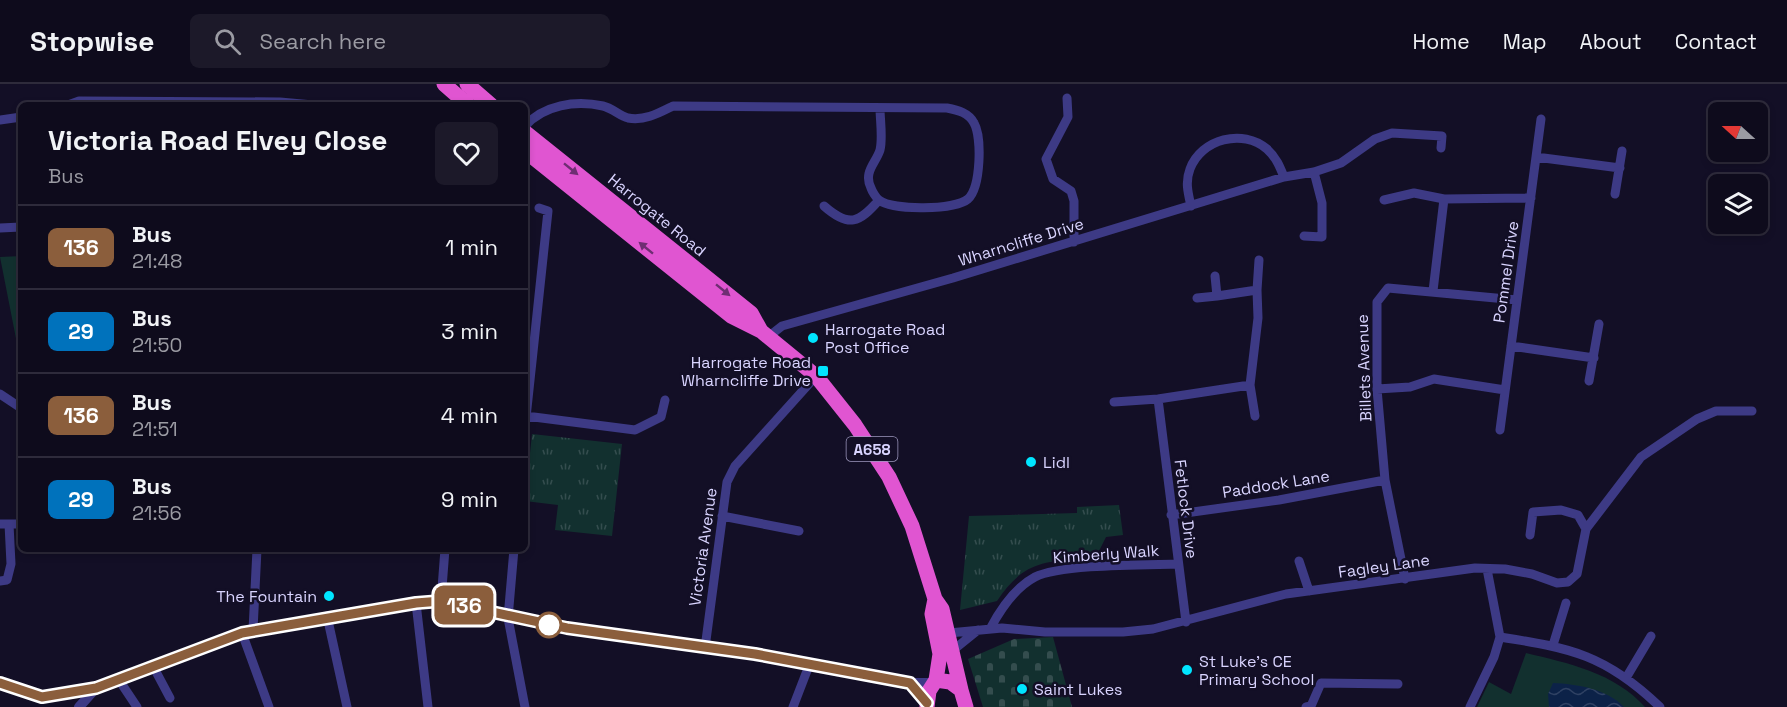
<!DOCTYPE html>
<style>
body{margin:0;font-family:"Space Grotesk",sans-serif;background:#1c1929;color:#f1f3f6;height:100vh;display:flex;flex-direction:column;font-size:22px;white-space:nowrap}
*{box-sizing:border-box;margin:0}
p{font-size:20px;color:#9b9ba3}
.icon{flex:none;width:33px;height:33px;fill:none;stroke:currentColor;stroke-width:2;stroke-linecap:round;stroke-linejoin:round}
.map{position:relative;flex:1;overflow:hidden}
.drawer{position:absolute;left:18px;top:18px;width:510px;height:450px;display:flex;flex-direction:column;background:#0e0b1c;border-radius:9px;box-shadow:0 3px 9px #0003,0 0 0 2px #2e2b3b}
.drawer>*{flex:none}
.badge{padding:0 12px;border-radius:9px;font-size:21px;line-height:39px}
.needle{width:39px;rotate:291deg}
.buttons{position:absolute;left:1708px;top:18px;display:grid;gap:12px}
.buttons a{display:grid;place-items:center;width:60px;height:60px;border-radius:9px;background:#0e0b1c;box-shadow:0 3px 9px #0003,0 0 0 2px #2e2b3b;font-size:30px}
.map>.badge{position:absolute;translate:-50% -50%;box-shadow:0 0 0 3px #fff}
.round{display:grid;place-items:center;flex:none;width:63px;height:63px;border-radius:9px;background:#1c1929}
.overview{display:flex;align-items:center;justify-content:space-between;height:102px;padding:0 30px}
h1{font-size:28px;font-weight:800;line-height:45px}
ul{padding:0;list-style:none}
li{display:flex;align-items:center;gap:18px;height:84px;padding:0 30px;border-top:2px solid #2e2b3b}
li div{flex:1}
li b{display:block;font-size:22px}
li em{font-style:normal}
li .badge{min-width:66px;font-weight:700;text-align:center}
header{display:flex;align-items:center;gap:36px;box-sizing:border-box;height:84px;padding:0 30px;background:#0e0b1c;border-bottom:2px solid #2e2b3b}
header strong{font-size:28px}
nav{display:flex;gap:33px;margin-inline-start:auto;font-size:21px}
.search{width:420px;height:54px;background:#1c1929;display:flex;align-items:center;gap:15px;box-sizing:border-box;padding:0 21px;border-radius:9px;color:#9b9ba3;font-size:22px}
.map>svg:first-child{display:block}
.grass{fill:url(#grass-tufts)}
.cemetery{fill:url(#cemetery-stones)}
.green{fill:#12302f}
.water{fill:url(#water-waves)}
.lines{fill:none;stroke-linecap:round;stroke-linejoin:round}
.minor{stroke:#3d3a85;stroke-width:9}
.tertiary{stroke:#3d3a85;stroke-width:10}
.trunk{stroke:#e055d1;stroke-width:15}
.oneway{fill:#6f2e73}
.line-casing{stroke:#fff;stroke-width:14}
.line{stroke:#8b5e3c;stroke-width:9}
.poi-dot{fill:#00e5ff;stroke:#130f26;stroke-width:2}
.stop-dot{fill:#fff;stroke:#8b5e3c;stroke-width:3}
.labels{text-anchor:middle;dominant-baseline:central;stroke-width:5;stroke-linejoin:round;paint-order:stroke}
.shield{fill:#130f26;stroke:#9e99be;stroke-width:1.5}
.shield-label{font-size:15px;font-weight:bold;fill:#d9d4ff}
.street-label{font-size:16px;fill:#d9d4ff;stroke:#130f26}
.poi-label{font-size:16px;fill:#d9d4ff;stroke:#130f26;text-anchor:start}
</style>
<header>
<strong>Stopwise</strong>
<div class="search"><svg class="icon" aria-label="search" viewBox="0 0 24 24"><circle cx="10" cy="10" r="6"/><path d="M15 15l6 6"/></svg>Search here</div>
<nav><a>Home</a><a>Map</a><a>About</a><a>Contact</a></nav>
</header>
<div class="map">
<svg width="1787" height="623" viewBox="0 0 1787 623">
<defs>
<pattern id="grass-tufts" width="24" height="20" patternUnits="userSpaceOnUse" patternTransform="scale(1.5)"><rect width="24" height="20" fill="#12302f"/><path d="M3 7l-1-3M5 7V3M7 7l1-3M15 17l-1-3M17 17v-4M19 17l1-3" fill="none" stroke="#344d4e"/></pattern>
<pattern id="cemetery-stones" width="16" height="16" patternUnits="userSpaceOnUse" patternTransform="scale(1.5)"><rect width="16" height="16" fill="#12302f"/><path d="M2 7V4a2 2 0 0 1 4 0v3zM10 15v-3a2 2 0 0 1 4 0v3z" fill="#344d4e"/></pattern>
<pattern id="water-waves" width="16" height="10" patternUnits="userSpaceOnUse" patternTransform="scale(1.5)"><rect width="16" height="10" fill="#0c2248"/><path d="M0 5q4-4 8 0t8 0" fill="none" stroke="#2f4163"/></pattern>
</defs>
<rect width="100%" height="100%" fill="#130f26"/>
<!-- grass -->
<path class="grass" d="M532,350L622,360L612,452L555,446L558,421L525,417Z
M1119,421L1123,451L1106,453L1097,471H1081L1078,476C1038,476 1019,484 997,517L960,526L969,432L1077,429V423Z"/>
<!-- cemetery -->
<path class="cemetery" d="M1053,553L1072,623H983L968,575L1014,555Z"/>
<!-- green -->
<path class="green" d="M21,172V280L0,173Z
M1526,569C1568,579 1615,589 1645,623H1477L1489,598L1511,610Z"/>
<!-- water -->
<path class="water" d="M1553,599C1577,600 1607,605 1624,623H1549L1548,610Z"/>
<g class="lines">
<!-- minor -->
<path class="minor" d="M1067,14L1068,33L1046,75L1053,95L1071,107L1074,117V158
M68,21L79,17L280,18L313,21
M0,36L21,33
M525,42C544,21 575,16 603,22C612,24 620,32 628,34C645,37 659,29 673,22L947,24C958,26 969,29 974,39C982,53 981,103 968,115C955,126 893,127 879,116C876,114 872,107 871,104C863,88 876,79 880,66C883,54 880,36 880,24
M1536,73L1620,84
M1615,110L1622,67
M1384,116L1414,109L1444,115L1531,114
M824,122C849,144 859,139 879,116
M1191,122C1188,109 1185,98 1190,85C1201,55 1243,44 1267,65C1276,73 1280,83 1284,93
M0,144L21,143
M1304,152L1322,153V119L1314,88
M1433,207L1444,115
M1217,212L1257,206L1259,176
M1197,214L1217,212L1215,192
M768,253L782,242L953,194L1284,93L1314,88L1341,79L1375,55L1392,49L1442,52L1441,64
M1511,262L1594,274
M1589,297L1599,240
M1377,305L1410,303L1434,295L1505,306
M0,310L21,324
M1158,315L1186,538
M1114,318L1158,315L1250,301
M526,332L635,346L661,333L665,316
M1255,332L1250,301L1258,234L1257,206
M525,343L548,127L539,124
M1500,346L1541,35
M1171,431L1279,416L1385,396
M722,432L799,447
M0,440H21
M1530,451L1533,428L1561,426L1578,431L1586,445
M514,465L508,534L525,623
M1299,477L1309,507
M1405,495L1385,396L1377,305V218L1388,204L1517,216
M0,497L7,496L11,480L9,440
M441,517L445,465
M416,519L428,623
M327,532L347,623
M990,545C1000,526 1016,503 1035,493C1060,480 1147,481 1178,480
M253,546L257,465
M242,549L269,623
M944,552L949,549L1002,544L1045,548H1123L1153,545L1286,510L1475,484L1505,485L1532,490L1557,499L1568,498L1577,490L1586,445L1641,373L1697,335L1716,327H1752
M1500,553C1571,564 1606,571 1660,623
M1553,561L1566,519
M705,564L727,398L735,382L816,292
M952,567L978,546
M153,582L170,614
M1626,594L1651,552
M119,596L137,623
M793,623L810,579
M1306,623L1311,622L1321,599L1398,600
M1470,623L1494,573L1500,553L1487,485"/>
<!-- tertiary -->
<path class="tertiary" d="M0,599L42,613L96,604L242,549L416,519L441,517L567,544L737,567L910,599H932
M79,623L96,604"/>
<!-- trunk -->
<path class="trunk" d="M444,0L468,21
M467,0L491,21
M525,48L751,229L761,247
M525,67L731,232L761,247L816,292L855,341L889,393L912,442L935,515L942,525L961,606
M936,596L950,598L961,606L966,623
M927,623L929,607L936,596L940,570L932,530L935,515"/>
</g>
<!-- one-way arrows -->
<defs><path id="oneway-solid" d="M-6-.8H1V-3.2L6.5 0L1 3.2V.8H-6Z" transform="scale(1.5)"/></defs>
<g class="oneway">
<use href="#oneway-solid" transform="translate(571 85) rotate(39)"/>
<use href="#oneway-solid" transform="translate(646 164) rotate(-141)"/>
<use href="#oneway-solid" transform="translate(723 206) rotate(39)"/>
</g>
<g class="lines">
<!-- line casing -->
<g class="line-casing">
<path id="line" d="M0,599L42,613L96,604L242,549L416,519L441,517L567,544L755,570L910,599L927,619"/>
</g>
<!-- line -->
<use href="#line" class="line"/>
</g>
<!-- markers -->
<g class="poi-dot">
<circle cx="813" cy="254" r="6"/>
<rect x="817" y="281" width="12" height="12" rx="3"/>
<circle cx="1031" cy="378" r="6"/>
<circle cx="329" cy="512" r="6"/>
<circle cx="1187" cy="586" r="6"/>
<circle cx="1022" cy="605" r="6"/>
</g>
<circle class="stop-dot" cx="549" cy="541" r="12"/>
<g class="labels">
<!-- shield labels -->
<rect class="shield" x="846.5" y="353" width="51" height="24" rx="4.5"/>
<g class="shield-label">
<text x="872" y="365">A658</text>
</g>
<!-- street labels -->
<g class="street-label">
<text transform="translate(657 131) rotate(39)">Harrogate Road</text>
<text transform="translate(1021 158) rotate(-17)">Wharncliffe Drive</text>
<text transform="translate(1506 188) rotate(-82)">Pommel Drive</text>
<text transform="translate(1364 284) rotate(-92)">Billets Avenue</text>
<text transform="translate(1276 400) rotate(-9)">Paddock Lane</text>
<text transform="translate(1186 425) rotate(83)">Fetlock Drive</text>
<text transform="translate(703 463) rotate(-82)">Victoria Avenue</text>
<text transform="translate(1106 470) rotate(-4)">Kimberly Walk</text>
<text transform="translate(1384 482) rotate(-8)">Fagley Lane</text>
</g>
<!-- poi labels -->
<g class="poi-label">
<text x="825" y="245">Harrogate Road<tspan x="825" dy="18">Post Office</tspan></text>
<text x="811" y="278" text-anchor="end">Harrogate Road<tspan x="811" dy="18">Wharncliffe Drive</tspan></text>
<text x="1043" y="378">Lidl</text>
<text x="317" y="512" text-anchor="end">The Fountain</text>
<text x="1199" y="577">St Luke's CE<tspan x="1199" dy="18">Primary School</tspan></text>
<text x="1034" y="605">Saint Lukes</text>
</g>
</g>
</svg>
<div class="buttons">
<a><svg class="needle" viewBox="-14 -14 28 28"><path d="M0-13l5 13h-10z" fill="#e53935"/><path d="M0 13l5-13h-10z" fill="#9b9ba3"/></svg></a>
<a><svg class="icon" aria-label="layers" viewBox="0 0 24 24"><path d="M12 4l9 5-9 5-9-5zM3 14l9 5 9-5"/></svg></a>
</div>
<b class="badge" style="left:464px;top:521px;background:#8b5e3c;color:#fff">136</b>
<section class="drawer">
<div class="overview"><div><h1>Victoria Road Elvey Close</h1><p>Bus</p></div><a class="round"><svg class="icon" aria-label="heart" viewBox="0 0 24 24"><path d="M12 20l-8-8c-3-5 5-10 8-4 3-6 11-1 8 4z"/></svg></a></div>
<ul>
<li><span class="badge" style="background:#8b5e3c;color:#fff">136</span><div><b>Bus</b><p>21:48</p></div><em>1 min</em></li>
<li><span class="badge" style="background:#0072bc;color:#fff">29</span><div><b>Bus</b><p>21:50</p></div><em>3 min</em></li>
<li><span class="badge" style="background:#8b5e3c;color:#fff">136</span><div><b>Bus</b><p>21:51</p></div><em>4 min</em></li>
<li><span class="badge" style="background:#0072bc;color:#fff">29</span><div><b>Bus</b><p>21:56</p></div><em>9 min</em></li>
</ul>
</section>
</div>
